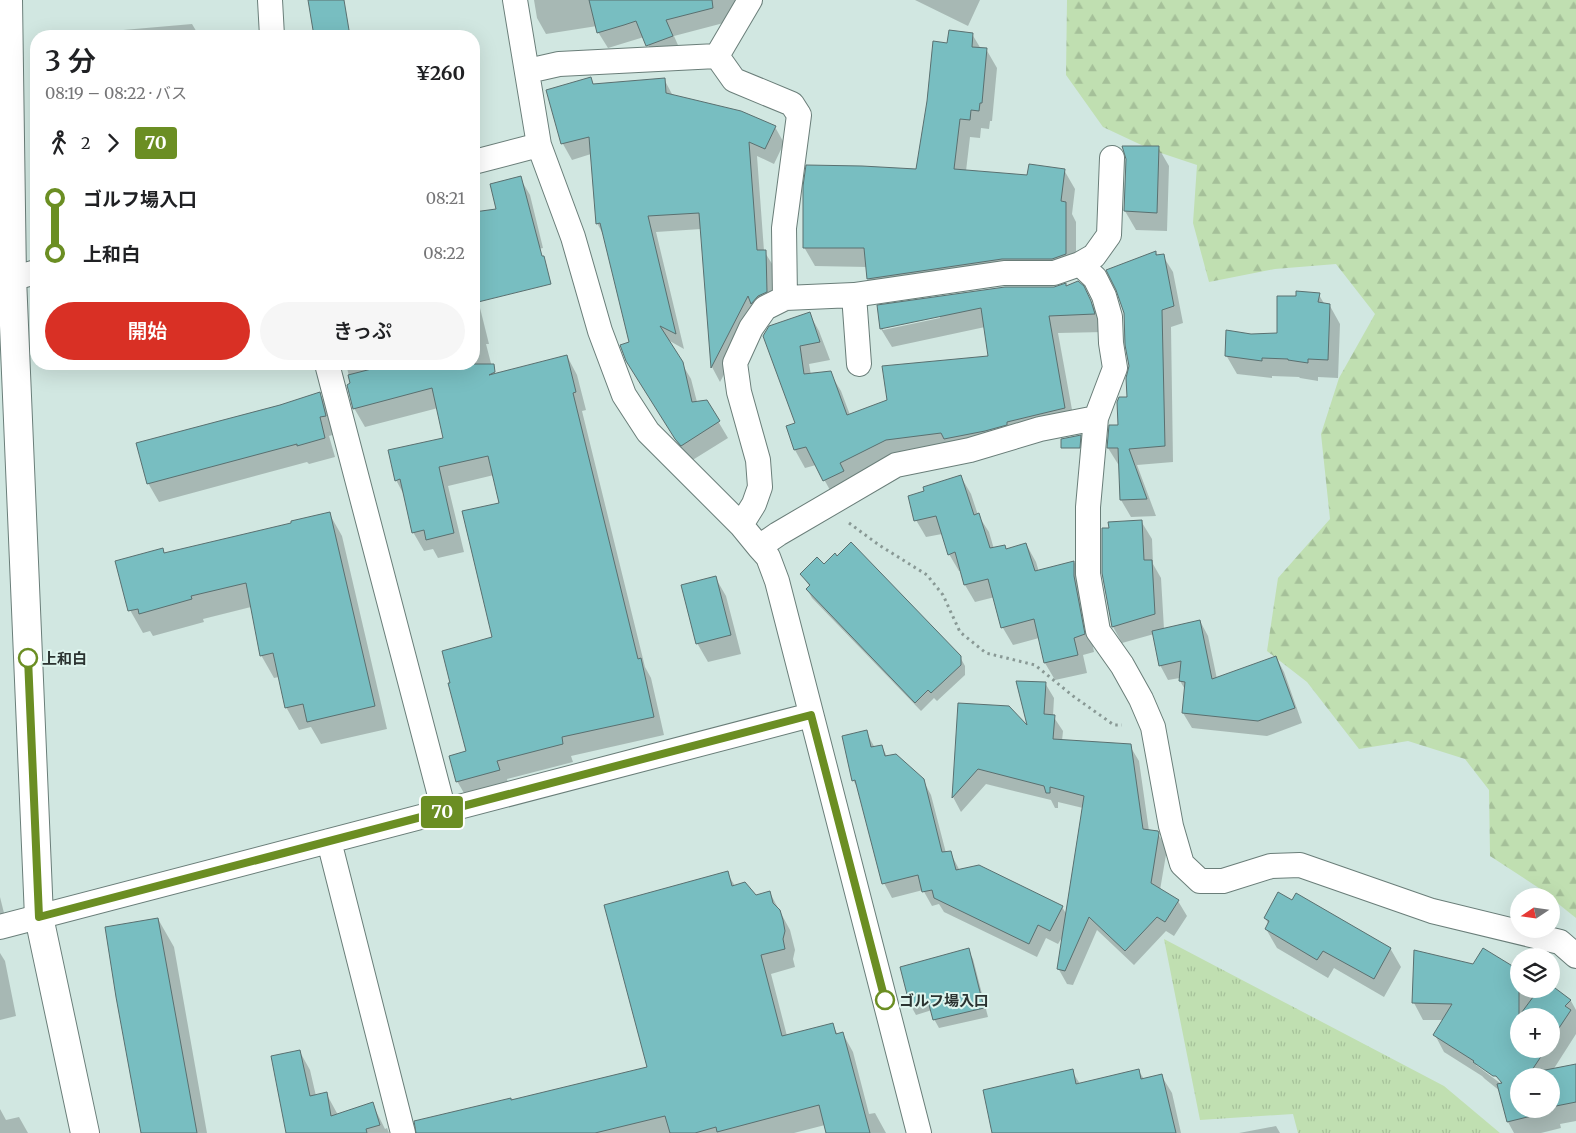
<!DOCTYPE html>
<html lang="ja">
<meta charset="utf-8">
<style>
body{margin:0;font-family:Merriweather,"Noto Sans JP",serif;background:#f6f6f6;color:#202124;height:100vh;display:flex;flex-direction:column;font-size:19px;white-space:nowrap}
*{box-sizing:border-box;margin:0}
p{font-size:16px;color:#757577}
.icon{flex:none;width:28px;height:28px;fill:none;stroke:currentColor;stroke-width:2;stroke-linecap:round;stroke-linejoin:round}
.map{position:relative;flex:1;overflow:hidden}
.sheet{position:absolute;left:30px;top:30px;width:450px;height:340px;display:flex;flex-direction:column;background:#fff;border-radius:20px;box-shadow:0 5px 20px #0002}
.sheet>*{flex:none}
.badge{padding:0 10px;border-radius:4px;font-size:18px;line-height:32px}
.needle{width:32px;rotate:257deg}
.controls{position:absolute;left:1510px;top:888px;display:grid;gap:10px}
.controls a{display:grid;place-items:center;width:50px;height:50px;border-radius:50%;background:#fff;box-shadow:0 5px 20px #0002;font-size:25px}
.map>.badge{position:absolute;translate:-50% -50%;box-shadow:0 0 0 2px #fff}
.legs{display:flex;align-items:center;gap:8px;height:55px;padding:0 15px;font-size:16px}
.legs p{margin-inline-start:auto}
.head{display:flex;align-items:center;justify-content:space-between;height:85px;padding:0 15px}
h1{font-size:28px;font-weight:600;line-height:38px}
.cta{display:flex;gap:10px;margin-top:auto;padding:10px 15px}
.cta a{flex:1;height:58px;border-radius:30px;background:#d93025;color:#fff;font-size:20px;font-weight:600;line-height:58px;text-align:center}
.cta a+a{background:#f6f6f6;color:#202124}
ul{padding:0 15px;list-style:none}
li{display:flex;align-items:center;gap:18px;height:55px;font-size:19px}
li i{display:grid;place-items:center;width:8px;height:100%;margin:0 6px;background:currentColor}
li i::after{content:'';width:12px;height:12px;margin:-6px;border:4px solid;border-radius:50%;background:#fff}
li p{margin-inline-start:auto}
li:first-child i{background:linear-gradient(#0000 50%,currentColor 0)}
li:last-child i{background:linear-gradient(currentColor 50%,#0000 0)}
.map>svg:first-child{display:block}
.forest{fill:url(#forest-firs)}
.park{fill:url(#park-tufts)}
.shadow{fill:#0003;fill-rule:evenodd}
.building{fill:#78bec1;stroke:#5a7070}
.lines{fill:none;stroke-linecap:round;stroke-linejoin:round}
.street-casing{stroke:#6a7e79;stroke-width:26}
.secondary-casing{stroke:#6a7e79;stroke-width:30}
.path{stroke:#899995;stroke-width:3;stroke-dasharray:2.5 4;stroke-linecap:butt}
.street{stroke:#fff;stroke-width:24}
.secondary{stroke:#fff;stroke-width:28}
.line-1-casing{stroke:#fff;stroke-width:11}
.line-1{stroke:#6b8e23;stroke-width:8}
.stop-1-dot{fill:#fff;stroke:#6b8e23;stroke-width:2.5}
.labels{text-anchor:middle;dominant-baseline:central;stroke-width:4;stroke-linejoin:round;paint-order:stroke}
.stop-label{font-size:15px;font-weight:bold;fill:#2b3331;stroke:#def5ee;text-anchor:start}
</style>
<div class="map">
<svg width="1576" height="1133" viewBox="0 0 1576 1133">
<defs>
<pattern id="forest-firs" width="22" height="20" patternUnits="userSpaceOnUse" patternTransform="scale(1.25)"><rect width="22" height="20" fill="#c0dfb1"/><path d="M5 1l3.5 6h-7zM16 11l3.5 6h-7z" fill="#a5c099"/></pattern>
<pattern id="park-tufts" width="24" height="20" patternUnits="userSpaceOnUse" patternTransform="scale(1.25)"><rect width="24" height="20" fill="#c0dfb1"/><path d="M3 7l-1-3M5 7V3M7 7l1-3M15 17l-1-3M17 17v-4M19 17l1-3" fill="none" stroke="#a5c099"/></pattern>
</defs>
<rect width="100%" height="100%" fill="#d1e7e1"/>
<!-- forest -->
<path class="forest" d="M1067,0H1576V918L1551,898V896L1490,856L1489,790L1465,759L1408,741L1359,749L1307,682L1267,651L1278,578L1330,519L1321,434L1339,378L1375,314L1336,264L1275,269L1209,282L1193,223L1197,165L1152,150L1103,127L1066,75Z"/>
<!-- park -->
<path class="park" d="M1164,939L1444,1086L1500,1133H1298L1293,1114L1200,1120Z"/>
<!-- shadow -->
<path class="shadow" d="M534,0H750L735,20L674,36L681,52L657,61L644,37L608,48L598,32L597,26L546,34L537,18Z
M915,0H980L968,26Z
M192,24L198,34L240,30L243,36H77V34Z
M972,34L981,49H986L997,68L992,121H990L989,129L981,128L980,138L970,137L966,171L1028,177L1064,170L1075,189L1072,214L1076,222V273L879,297L868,279L867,267L815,266L804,247L917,171L948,44Z
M590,79L594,86L664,79L673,96L775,127L784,143L774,164L757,156L764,251L774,267L776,307L757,312L720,382L712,367L701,229L656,232L684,349L668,340L691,379L697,402L706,401L728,438L691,461L685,455L637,377L630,343L604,236L597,223L591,154L572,160L563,144L547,91Z
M1158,147L1169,166L1167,231L1136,230L1125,211Z
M520,178L530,195L543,248L474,262V219L499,215Z
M1156,253L1158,256H1163L1173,272L1183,323L1171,327L1173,462L1137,465L1156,516L1131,517L1121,500L1120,464H1118L1108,448L1119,426L1128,398Z
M1066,285L1067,287H1083L1101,320L1104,332L1058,333L1075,426L854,489L835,499L816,465L805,468L795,450L788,427L797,424L764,336L809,313L819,331L830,360L809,364L811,375L830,373L841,391L850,415L889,401L989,357L985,327L892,347L881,329L879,307L1054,288ZM940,316V318L883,330L882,327Z
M1319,295L1325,305L1330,306L1340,324L1338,378L1318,377V381L1300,378L1299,377L1272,376V378L1237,374L1226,355L1251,336L1279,334L1297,297Z
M474,297L480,308L489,344H486L494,375L567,356L577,375L586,410L582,411L645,667L651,678L664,735L571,756L573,762L507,779L509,788L468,800L457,781L467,752L494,638L500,504L494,475L448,486L464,552L438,558L433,549L424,551L413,532L404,495L396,480L445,439L438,408L365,427L354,408L351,384L346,364H474Z
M320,394L330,412L336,434L329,436L335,457L309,464L307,462L159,502L148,483L137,444Z
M961,477L971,494L978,515L989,532L994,549L1004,546L1007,551L1026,544L1036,562L1039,572L1074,562L1084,579V595L1094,652L1083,655L1087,673L1055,680L1045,663L1039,638L1013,645L1003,628L995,597L975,602L965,585L961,571H959L949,554L942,534L926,537L916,520L926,492Z
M329,513L342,536L387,729L321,744L311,727L299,730L286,707L279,677L274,678L261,655L251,607L203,619L204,622L153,636L150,631L143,633L130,610L163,550L165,554L293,523Z
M1141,521L1152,539L1153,564L1161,578L1164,629L1200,621L1208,636L1217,679L1276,657L1284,672L1302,723L1267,736L1192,728L1183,713L1186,691L1180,681V678L1168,680L1160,665L1154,634L1122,643L1112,625Z
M824,566L960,657L965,666V675L937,701L934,698L921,711L812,598L807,589L810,587L801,574Z
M715,577L726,596L741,654L708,662L697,643Z
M1045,683L1054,698L1053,716L1063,731L1062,741L1130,746L1139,761L1149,831L1157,832L1167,849L1160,890L1178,901L1187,916L1174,936L1166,931L1134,965L1097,930L1073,985L1067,984L1058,968L1063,936L1058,944L1046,938L1037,957L944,912L939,904L932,906L923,890L892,898L884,883L860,792L853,780L866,732L875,748L882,746L887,757L923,780L931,795L946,853L950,852L960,871L1062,907L1067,915L1083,808L1058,802V808H1055L1051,800L986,784L961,812L953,797L959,704L1030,729Z
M727,873L735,886L756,896L770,893L790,930L795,950L793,959L795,967L771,974L787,1036L832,1024L838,1035L843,1034L853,1052L869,1114L875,1113L886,1133H827L825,1125L794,1133H417L511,1101L648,1068Z
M0,897L7,925L0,927Z
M1265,918L1390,948L1401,967L1384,997L1334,968L1328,978L1277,948L1266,929L1269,925Z
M158,919L174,947L207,1133H142Z
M968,950L973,959L988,1017L939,1028L934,1019L932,1010L916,1015L911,1006Z
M0,953L5,961L16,1016L0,1020Z
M1551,986L1571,1001L1576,1010V1034L1553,1070L1576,1065V1121L1560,1124L1561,1128L1541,1133H1514L1508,1122L1500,1091L1485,1079L1482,1076L1444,1052L1435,1035L1444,1020H1423L1414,1003L1519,989H1551ZM1519,1016H1551V1049H1519ZM1476,1062L1502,1081L1500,1083L1476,1065ZM1519,1076H1551V1109H1519Z
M300,1052L310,1070L316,1096L326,1093L338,1115L372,1103L385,1129L387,1128L389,1133H290Z
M1138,1070L1144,1079L1161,1075L1172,1093L1181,1133H994L1072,1071L1080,1084Z
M0,1109L6,1120L19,1117L28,1133H0Z
M1276,1126L1280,1133H1239Z"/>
<!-- building -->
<path class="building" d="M308,0H344L350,36H314Z
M589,0H712L713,8L666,20L673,36L646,46L636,21L624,25L597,33Z
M949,30L973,33L972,47L987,48L982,103H980L979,111L971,110L970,120L960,119L954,169L1027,175L1029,164L1065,169L1061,201L1066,202V254L1052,259H1002L867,279L864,248H803V186L806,165L862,166L916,169L927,101L933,41L947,43Z
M591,77L593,84L665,78L666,93L741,111L776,126L765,149L749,142L757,250H766L767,292L758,296L751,304L748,296L711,368L699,213L648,216L676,334L660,326L683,362L692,402L707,400L720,421L681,446L675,439L626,361L620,345L629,342L600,223L596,224L589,137L561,144L546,90Z
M1122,146H1159L1157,213L1124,211L1126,159Z
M521,176L542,256H544L551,284L474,303V212L496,209L490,184Z
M1156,251V255L1164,254L1174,306L1162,310L1165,446L1129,449L1147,499L1120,500L1118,448H1107L1109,425H1118L1117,402L1119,397H1127L1126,378L1129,366L1125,345L1124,313L1116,290L1106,270Z
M1078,281L1084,286L1091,301L1095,314L1049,316L1065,408L1007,422V425L985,431L944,439L941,433L886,440L840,463L844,471L823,481L806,447L794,450L786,426L795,423L763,336L769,326L810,312L820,342L800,346L804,374L831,371L847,415L887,400L882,366L988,356L981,308L880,329L877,305L1005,287H1054L1066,283V286Z
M1296,291L1320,293L1318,302L1330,304L1328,360L1308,359V363L1288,360V359L1262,358V361L1225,356L1226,330L1251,334L1277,333V296H1296Z
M567,355L576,392L573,393L638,659L641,658L654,717L562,737L563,744L497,761L500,770L456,782L449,756L466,751L448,683H450L442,651L492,637L462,511L499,503L488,456L439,467L454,533L426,540L424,530L412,533L400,479L395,481L388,450L443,438L432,388L353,409L347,385L350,383L348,375L391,364H494L495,372L489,375Z
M320,392L326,416L320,417L325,438L297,446V444L147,484L136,443L280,405Z
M1081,435L1080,448H1061V439Z
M961,475L974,515L979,513L990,548L1005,545L1006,549L1026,543L1035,571L1074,561V576L1085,634L1074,638L1078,655L1044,663L1034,619L1001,628L988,579L964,585L955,552L948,555L936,516L914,521L908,496L924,491L923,487Z
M330,512L375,706L307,722L303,704L285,708L273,653L260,656L246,583L191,596L192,599L139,614L138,609L128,611L115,561L163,548L164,553L291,523V521Z
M1142,520L1144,560H1152L1155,614L1112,627L1102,573V528H1109L1108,522Z
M851,542L961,656V665L931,693L928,690L915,703L806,589L810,585L800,574L817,557L824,564L835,553L837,556Z
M716,576L731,635L696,644L681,585Z
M1200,620L1212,679L1276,656L1295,708L1258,721L1182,713L1185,682L1179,681L1181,661L1159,666L1152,631Z
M1016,681L1046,682L1044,714L1055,715L1053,739L1131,744L1143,829L1158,831L1159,833L1151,883L1179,900L1165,922L1157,917L1125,951L1089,917L1065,971L1057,969L1084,796L1050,787V793H1046L1044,786L978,769L952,798L958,703L1009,706L1027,725Z
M867,730L871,747L882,745L885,756L896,754L924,779L942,852L951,851L956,870L979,865L1063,906L1050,931L1038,925L1029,944L934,898L932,890L922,892L918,875L882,884L855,780L852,781L842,736Z
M728,871L732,886L745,882L756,895L770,891L773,903L780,910L783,920L785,931L783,939L785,949L761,955L782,1036L833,1023L836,1034L843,1032L870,1133H826L819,1105L717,1132L716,1127L695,1133H670L665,1116L595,1133H416L414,1121L511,1098V1100L647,1067L604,905Z
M1278,892L1292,900L1296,893L1391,948L1374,979L1323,951L1317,960L1265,929L1269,921L1264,918Z
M158,918L197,1133H141L116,997L105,927Z
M969,948L984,1008L933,1020L928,1001L910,1006L900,967Z
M1483,948L1519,970V1049H1546L1530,1073L1576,1064V1102L1551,1107V1076H1519V1109L1551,1108L1552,1111L1507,1122L1497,1084L1502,1083L1496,1076H1493L1473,1062L1474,1061L1433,1035L1452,1004L1412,1003L1414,950L1473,964Z
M1551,985L1571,1000L1565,1006L1571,1010L1551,1040V1016H1519L1539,989H1551Z
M300,1050L310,1096L327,1092L331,1116L373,1102L380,1125L366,1129L367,1133H286L271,1056Z
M1073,1069L1076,1084L1139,1069L1141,1079L1162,1074L1176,1133H992L983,1090Z"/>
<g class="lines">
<!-- street casing -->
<g class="street-casing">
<path id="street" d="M270,0L272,36
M515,0L539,145L573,237L600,331L624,395L648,432L741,525L759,547L768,557L777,581L919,1133
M717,56L734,80L792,104L799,115L784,228L785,298
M528,71L559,64L717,56L750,0
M474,162L539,145
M0,282L36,272
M854,295L1004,273H1054L1080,264L1094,256L1109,235L1112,158
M327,364L444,811
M1096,418L1088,507V574L1098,631L1122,665L1141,699L1153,727L1171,826L1182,864L1200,881H1223L1271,866L1300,865L1432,911L1560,942L1576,956
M741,525L754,504L760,487L758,460L739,392L735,363L751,328L765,308L785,298L854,295L859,364
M759,547L778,534L896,465L970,450L1040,429L1096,418L1115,368L1111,343L1110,317L1104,296L1095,278L1080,264
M329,841L403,1133
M0,927L811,715"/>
</g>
<!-- secondary casing -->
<g class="secondary-casing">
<path id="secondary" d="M8,0L12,278L39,917L85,1133"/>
</g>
<!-- path -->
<path class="path" d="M849,523L879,545L927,575L943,595L960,632L986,653L1035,665L1073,696L1114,725H1122"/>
<!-- street -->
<use href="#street" class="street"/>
<!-- secondary -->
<use href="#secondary" class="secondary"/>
</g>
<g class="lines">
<!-- line-1 casing -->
<g class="line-1-casing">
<path id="line-1" d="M28,658L39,917L811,715L885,1000"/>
</g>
<!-- line-1 -->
<use href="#line-1" class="line-1"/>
</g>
<!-- markers -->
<g class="stop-1-dot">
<circle cx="28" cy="658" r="9"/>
<circle cx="885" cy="1000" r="9"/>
</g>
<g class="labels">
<!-- stop labels -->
<g class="stop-label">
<text x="42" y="658">上和白</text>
<text x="899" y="1000">ゴルフ場入口</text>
</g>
</g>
</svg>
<div class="controls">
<a><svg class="needle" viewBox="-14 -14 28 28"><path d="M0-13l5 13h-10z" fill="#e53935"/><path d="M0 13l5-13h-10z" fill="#757577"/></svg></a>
<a><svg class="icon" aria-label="layers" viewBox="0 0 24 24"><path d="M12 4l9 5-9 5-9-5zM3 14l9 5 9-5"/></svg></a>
<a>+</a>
<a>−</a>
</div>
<b class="badge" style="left:442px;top:812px;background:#6b8e23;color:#fff">70</b>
<section class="sheet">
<div class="head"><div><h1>3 分</h1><p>08:19 – 08:22 · バス</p></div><b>¥260</b></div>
<div class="legs"><svg class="icon" aria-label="walk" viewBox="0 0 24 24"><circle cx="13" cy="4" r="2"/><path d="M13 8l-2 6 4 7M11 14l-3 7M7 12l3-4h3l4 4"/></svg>2<svg class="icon" aria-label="forward" viewBox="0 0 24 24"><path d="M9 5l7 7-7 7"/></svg><b class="badge" style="background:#6b8e23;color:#fff">70</b></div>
<ul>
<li><i style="color:#6b8e23"></i><b>ゴルフ場入口</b><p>08:21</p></li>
<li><i style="color:#6b8e23"></i><b>上和白</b><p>08:22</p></li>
</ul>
<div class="cta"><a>開始</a><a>きっぷ</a></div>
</section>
</div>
